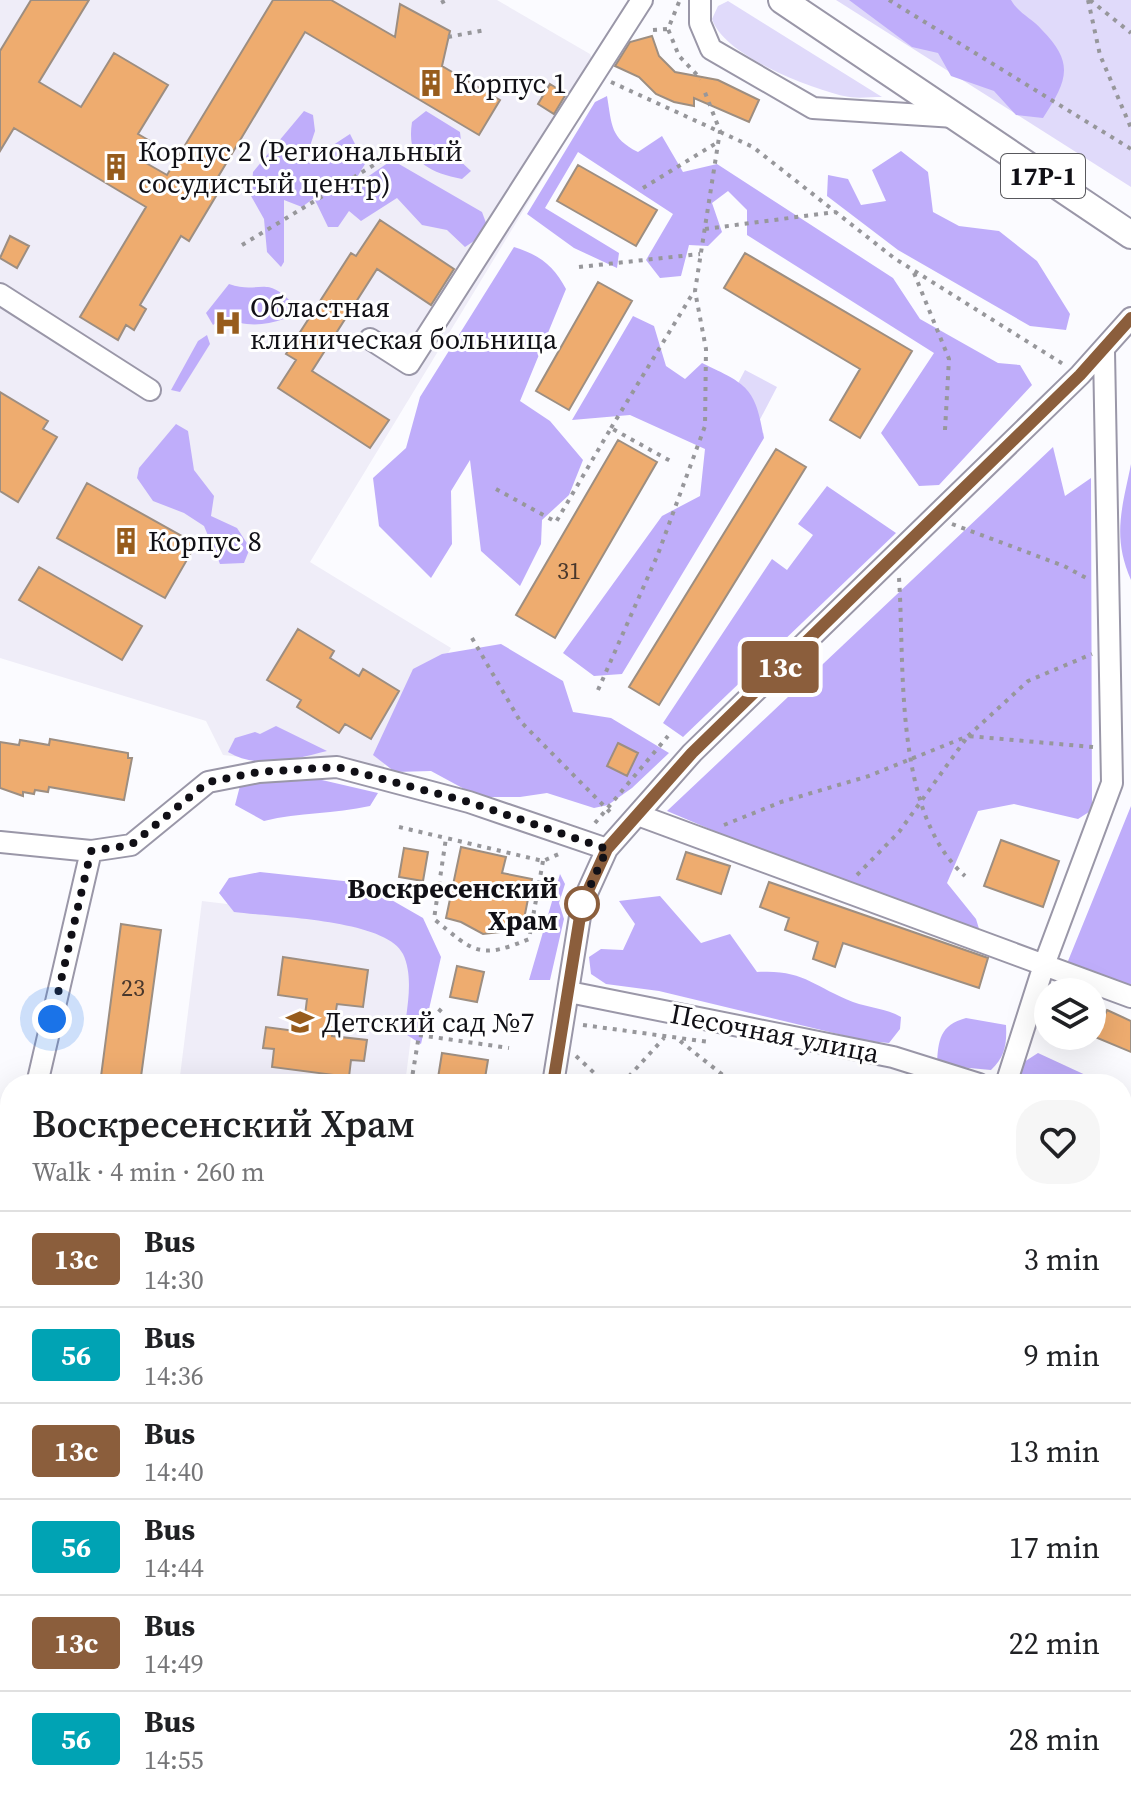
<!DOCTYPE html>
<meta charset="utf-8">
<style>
body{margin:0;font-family:"Source Serif 4",serif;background:#f6f6f6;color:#202124;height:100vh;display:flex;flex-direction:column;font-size:30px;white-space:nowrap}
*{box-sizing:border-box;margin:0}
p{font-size:26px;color:#757577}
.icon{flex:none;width:44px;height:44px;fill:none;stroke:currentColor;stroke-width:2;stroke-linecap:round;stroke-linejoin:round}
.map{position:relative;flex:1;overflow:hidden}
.drawer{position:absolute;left:0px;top:1074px;width:1132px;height:728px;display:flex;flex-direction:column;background:#fff;border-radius:32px 32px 0 0;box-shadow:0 8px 32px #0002}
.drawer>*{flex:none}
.badge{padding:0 16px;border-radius:6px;font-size:28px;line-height:52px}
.fabs{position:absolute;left:1034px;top:978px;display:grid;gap:16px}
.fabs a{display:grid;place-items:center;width:72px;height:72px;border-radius:50%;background:#fff;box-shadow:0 8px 32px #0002;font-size:40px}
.you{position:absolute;width:40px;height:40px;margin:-20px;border:6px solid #fff;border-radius:50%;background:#1a73e8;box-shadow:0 0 0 12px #1a73e833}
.map>.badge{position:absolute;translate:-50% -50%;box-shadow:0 0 0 4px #fff}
.round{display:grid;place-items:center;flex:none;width:84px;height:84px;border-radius:32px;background:#f6f6f6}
.summary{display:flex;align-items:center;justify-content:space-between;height:136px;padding:0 32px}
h1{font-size:38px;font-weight:600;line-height:60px}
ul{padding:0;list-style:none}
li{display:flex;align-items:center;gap:24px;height:96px;padding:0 32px;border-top:2px solid #e0e0e0}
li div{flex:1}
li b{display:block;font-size:30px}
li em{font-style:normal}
li .badge{min-width:88px;font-weight:700;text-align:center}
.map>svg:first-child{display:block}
.built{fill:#efedf8}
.green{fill:#e0dafa}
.forest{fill:#bfadfa}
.building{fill:#eeac6f;stroke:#9d8e81;stroke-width:2}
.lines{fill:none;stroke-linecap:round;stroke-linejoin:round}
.minor-casing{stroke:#9a97a8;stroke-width:24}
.major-casing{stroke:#9a97a8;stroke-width:30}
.path{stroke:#97979b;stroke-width:4;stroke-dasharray:4 6;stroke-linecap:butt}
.minor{stroke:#fff;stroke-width:20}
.major{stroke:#fff;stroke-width:26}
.line-casing{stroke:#fff;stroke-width:18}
.line{stroke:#8b5e3c;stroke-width:12}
.walk{stroke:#111016;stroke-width:8;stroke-dasharray:0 14.4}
.stop-dot{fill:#fff;stroke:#8b5e3c;stroke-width:4}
.labels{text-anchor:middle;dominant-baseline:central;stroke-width:6;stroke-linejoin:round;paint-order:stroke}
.number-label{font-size:24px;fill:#48372c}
.shield{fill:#fff;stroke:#58585c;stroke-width:2}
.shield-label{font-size:26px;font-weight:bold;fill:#111016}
.poi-label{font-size:28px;fill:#111016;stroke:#fff;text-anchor:start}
.stop-label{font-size:28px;font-weight:bold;fill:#111016;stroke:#fff;text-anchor:end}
.street-label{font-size:28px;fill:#111016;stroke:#fff}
</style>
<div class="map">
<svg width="1131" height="1802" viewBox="0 0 1131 1802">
<rect width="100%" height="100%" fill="#fbfbff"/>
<!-- built -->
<path class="built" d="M0,0H497L590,54L601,83L310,562L451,648L380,773L223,755L206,721L0,658Z
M202,901L425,928L405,1084H179Z
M1131,1414V1505L1122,1484V1430Z"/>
<!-- green -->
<path class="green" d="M836,0H1131V187Z
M728,1L882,97C869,97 856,99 844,96C808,87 724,56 712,19L718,6Z
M745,370L777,387L754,431L722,414Z"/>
<!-- forest -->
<path class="forest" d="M849,0H1011C1019,14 1032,18 1042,30C1076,64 1066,82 1043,118L1016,115L994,91L951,76L938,53L912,47Z
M607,96C612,125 610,138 638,152L662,136L683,172L717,164L893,278L920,319L998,363L1020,365L1032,385L939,485L919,486L881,433L934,353L747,235V210L728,191L712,203L722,232L708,246L689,245L681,276L660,278L646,260L673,214L578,152L545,208L619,253L617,268L574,248L527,214L595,102Z
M304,111L313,115L315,131L304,164L350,134L365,164L350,189L392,160L482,212L489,231L465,247L447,230L422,225L397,198L361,221L349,211L338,227H328L314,198L302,207L284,200V262L281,267L267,252L264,219L251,196L253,172Z
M426,111L460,132L461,141L444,146L471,171L462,179C427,172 406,161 412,122Z
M901,151L928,172L933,212L959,226L999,231L1037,261L1070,314L1066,330L1030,326L898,250L827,196L828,175L848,179L861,205L886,201L872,170Z
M514,247C540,255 554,266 566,289L520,401L550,421L583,460L569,495L542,520L541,544L520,586L481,551L470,460L451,491L452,544L431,578L379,526L373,478L406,448L420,397Z
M229,284C260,295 265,274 292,303L284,319C263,326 244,327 224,317L213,325L206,313Z
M633,316L654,326L666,366L685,379L702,363C748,385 755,387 764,438L622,674L594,676L563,653L662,516L700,496L705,449L630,415L572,420Z
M207,335L210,344L180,392L171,390L198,341Z
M176,424L188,431L194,470L214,496L211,516L237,528L250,548L244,563L220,564L204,526L184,513L153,501L137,478L139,468Z
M1053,447L1065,496L1091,478L1092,810L1078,819L1014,804L978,811L947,883L976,919L980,932L937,921L890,897L807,870L667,811Z
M1131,464V580C1112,536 1122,509 1131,464Z
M827,486L896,533L683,737L663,723L772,559L787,570L813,535L798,524Z
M501,644L563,681L573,712L611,718L669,753L632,788L608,805L594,808L547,793L520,797H479L431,771L395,772L373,755L413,669L442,654Z
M276,726L327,751C295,759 258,770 228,752L235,738L255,732L260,734Z
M309,777L378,793L370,806C334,814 300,812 264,821L235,805L241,782Z
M1131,806V990L1072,970L1068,961Z
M260,872L362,883L423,918L441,957L421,1044L404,1033C407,1008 414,977 403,954C386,919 271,917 234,912L219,893L229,878Z
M560,874L565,884L559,903L564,919L550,980H529Z
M660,896L701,943L730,934L757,972C803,969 813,986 853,1002C869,1008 886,1008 901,1017L900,1029L889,1043L867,1041L659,991L606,984L591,974L589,957L601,949L623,950L635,924L619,901Z
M966,1018L1006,1025C1007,1044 1005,1057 991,1070L937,1065C938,1040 940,1025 966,1018Z
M1038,1053L1105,1084H1022L1018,1082L1024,1062Z"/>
<!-- building -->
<path class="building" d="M31,0H89L39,82L81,107L114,53L168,85L138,134L150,141L139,159L167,175L273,0H331L395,37L400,4L450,31L442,66L500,100L479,135L305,32L209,192L216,196L189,241L181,236L140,305L146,309L134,330L126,325L118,340L80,317L146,207L14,128L0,151V51Z
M652,36L659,56L675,72L718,80L759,100L749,122L694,98V106L674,102L656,94L639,77L615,66L630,42Z
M550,84L566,94L554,114L538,104Z
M578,165L657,210L636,246L557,201Z
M380,220L454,269L431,305L377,269L312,371L389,420L370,448L278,388L296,360L286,354L351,253L356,256Z
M10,236L29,246L17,268L0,258Z
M745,253L912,351L860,438L830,420L860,369L724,288Z
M598,282L632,301L569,410L536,391Z
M0,392L48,421L43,429L57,437L18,502L0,491Z
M618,440L657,462L555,638L516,615Z
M776,449L806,467L659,705L629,687Z
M87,483L196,544L165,598L57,538Z
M39,567L142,626L122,660L19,600Z
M298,629L334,651L330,658L359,676L363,669L399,691L371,739L345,724L339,733L297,707L301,700L267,680Z
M50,739L128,753V758H132L124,800L49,787L48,792L35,790L34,794L23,792V796L0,788V742L19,745L20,740L49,745Z
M618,743L638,753L627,776L607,766Z
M1001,840L1059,861L1043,907L984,886Z
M461,847L506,857L502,873L532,879L522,929L509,927L500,932L483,934L461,922L446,918Z
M404,848L428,852L423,881L399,877Z
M686,852L730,866L721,894L677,879Z
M769,882L988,958L979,988L843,943L835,967L813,959L818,942L785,930L789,918L760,907Z
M121,924L161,930L140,1084H100Z
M283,957L368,970L363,1007L337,1004L332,1036L367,1040L364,1061L351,1060L349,1077L272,1067L274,1049L263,1048L266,1027L303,1032L307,999L278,995Z
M457,966L484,972L477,1002L450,997Z
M1107,1010L1131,1021V1052L1095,1037Z
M442,1053L488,1060L484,1084H437Z"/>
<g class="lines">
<!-- minor casing -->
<g class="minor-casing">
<path id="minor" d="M700,0V23L711,49L813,108L955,117
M0,294L150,390
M370,339L409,364L642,0
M638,815L1131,997
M0,842L91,851L131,845L208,782L259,772L337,767L469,802L607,849
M569,992L893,1057L979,1084
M37,1084L91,851
M553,1084L582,904L607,849L692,753L1080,375L1131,318
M1006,1084L1044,965L1112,783L1104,351
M1122,1159L1131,1164
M0,1405L6,1382L3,1291L10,1238
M424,1802L425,1792
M1102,1802L1131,1789"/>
</g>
<!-- major casing -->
<g class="major-casing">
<path id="major" d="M782,0L1131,235"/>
</g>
<!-- path -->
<path class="path" d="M442,0L444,4
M889,0L1131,149
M1088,0L1100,55L1131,128
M1090,0L1131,33
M679,2L668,29L679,56L701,79
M653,30L668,29
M448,37L485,30
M611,82L753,147L894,258L1063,364
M643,188L718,142
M705,229L835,212
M242,245L397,151
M579,267L700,254
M914,273L949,359L945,430
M611,428L693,293
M496,489L556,522L611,428L674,463
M952,524L1064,566L1088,579
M899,578C905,667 893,812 965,876
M472,638L520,721L610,812
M598,690L658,554L705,426L706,349L695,291L720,131L704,90
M595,823L668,736
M724,825L781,802L869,776L968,736L1028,681L1092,654
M399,827L446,838
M543,861L529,939C479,960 474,952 434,919L446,838L543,861L561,853
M857,875L899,832L968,736L1093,747
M583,1025L709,1042
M419,1035L509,1048
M680,1041L734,1084
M576,1056L606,1084
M411,1084L419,1035L442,1008
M622,1084L664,1038
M1122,1435L1131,1440
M0,1575L10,1609
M10,1628V1638
M0,1633L10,1638
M366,1802L368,1792
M468,1802L469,1792"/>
<!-- minor -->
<use href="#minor" class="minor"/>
<!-- major -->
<use href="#major" class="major"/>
</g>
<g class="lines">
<!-- line casing -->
<g class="line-casing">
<path id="line" d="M553,1084L582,904L607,849L692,753L1080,375L1131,318"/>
</g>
<!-- line -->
<use href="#line" class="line"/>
<!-- walk -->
<path class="walk" d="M52,1019L91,851L131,845L208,782L259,772L337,767L469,802L607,849L582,904"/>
</g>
<!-- icons -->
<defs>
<g id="building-bare" transform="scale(2.16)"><path d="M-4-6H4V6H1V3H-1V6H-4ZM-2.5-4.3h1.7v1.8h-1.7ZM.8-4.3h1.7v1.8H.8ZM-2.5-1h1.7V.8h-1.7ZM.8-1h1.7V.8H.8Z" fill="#975c1c" stroke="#fff" stroke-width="2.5" paint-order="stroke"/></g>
<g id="hospital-bare" transform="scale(2.16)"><path d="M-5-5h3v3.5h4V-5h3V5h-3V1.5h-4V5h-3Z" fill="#975c1c" stroke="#fff" stroke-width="2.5" paint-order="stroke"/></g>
<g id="school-bare" transform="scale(2.16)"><path d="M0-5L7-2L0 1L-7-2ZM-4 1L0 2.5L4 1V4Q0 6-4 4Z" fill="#975c1c" stroke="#fff" stroke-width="2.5" paint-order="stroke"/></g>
</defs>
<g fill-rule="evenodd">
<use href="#building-bare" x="431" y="83"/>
<use href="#building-bare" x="116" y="167"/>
<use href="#hospital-bare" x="228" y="323"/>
<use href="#building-bare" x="126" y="541"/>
<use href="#school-bare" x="300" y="1022"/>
</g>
<!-- markers -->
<circle class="stop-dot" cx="582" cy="904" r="16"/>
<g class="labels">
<!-- number labels -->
<g class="number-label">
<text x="569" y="570">31</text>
<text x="133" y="987">23</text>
</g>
<!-- shield labels -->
<rect class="shield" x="1001" y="154" width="84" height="44" rx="6"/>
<g class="shield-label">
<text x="1043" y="176">17Р-1</text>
</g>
<!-- poi labels -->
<g class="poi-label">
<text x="453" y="83">Корпус 1</text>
<text x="138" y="151">Корпус 2 (Региональный<tspan x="138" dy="32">сосудистый центр)</tspan></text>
<text x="250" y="307">Областная<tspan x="250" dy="32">клиническая больница</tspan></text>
<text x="148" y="541">Корпус 8</text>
<text x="322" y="1022">Детский сад №7</text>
</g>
<!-- stop labels -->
<g class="stop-label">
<text x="558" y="888">Воскресенский<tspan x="558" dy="32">Храм</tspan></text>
</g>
<!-- street labels -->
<g class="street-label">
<text transform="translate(775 1033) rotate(11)">Песочная улица</text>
</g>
</g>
</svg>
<div class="fabs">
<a><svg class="icon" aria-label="layers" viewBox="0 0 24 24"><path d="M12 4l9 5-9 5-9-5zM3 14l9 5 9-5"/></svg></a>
</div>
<div class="you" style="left:52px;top:1019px"></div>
<b class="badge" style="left:780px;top:667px;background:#8b5e3c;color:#fff">13с</b>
<section class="drawer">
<div class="summary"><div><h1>Воскресенский Храм</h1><p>Walk · 4 min · 260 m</p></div><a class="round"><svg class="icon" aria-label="heart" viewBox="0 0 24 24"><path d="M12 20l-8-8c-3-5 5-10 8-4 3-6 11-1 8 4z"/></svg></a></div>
<ul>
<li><span class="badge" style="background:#8b5e3c;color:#fff">13с</span><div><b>Bus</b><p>14:30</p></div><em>3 min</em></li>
<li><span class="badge" style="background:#00a3b4;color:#fff">56</span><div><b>Bus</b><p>14:36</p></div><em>9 min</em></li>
<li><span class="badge" style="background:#8b5e3c;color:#fff">13с</span><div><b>Bus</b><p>14:40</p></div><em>13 min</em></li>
<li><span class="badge" style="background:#00a3b4;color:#fff">56</span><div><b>Bus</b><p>14:44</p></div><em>17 min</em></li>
<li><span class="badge" style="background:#8b5e3c;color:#fff">13с</span><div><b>Bus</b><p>14:49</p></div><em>22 min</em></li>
<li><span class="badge" style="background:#00a3b4;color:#fff">56</span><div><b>Bus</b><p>14:55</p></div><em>28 min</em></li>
</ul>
</section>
</div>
